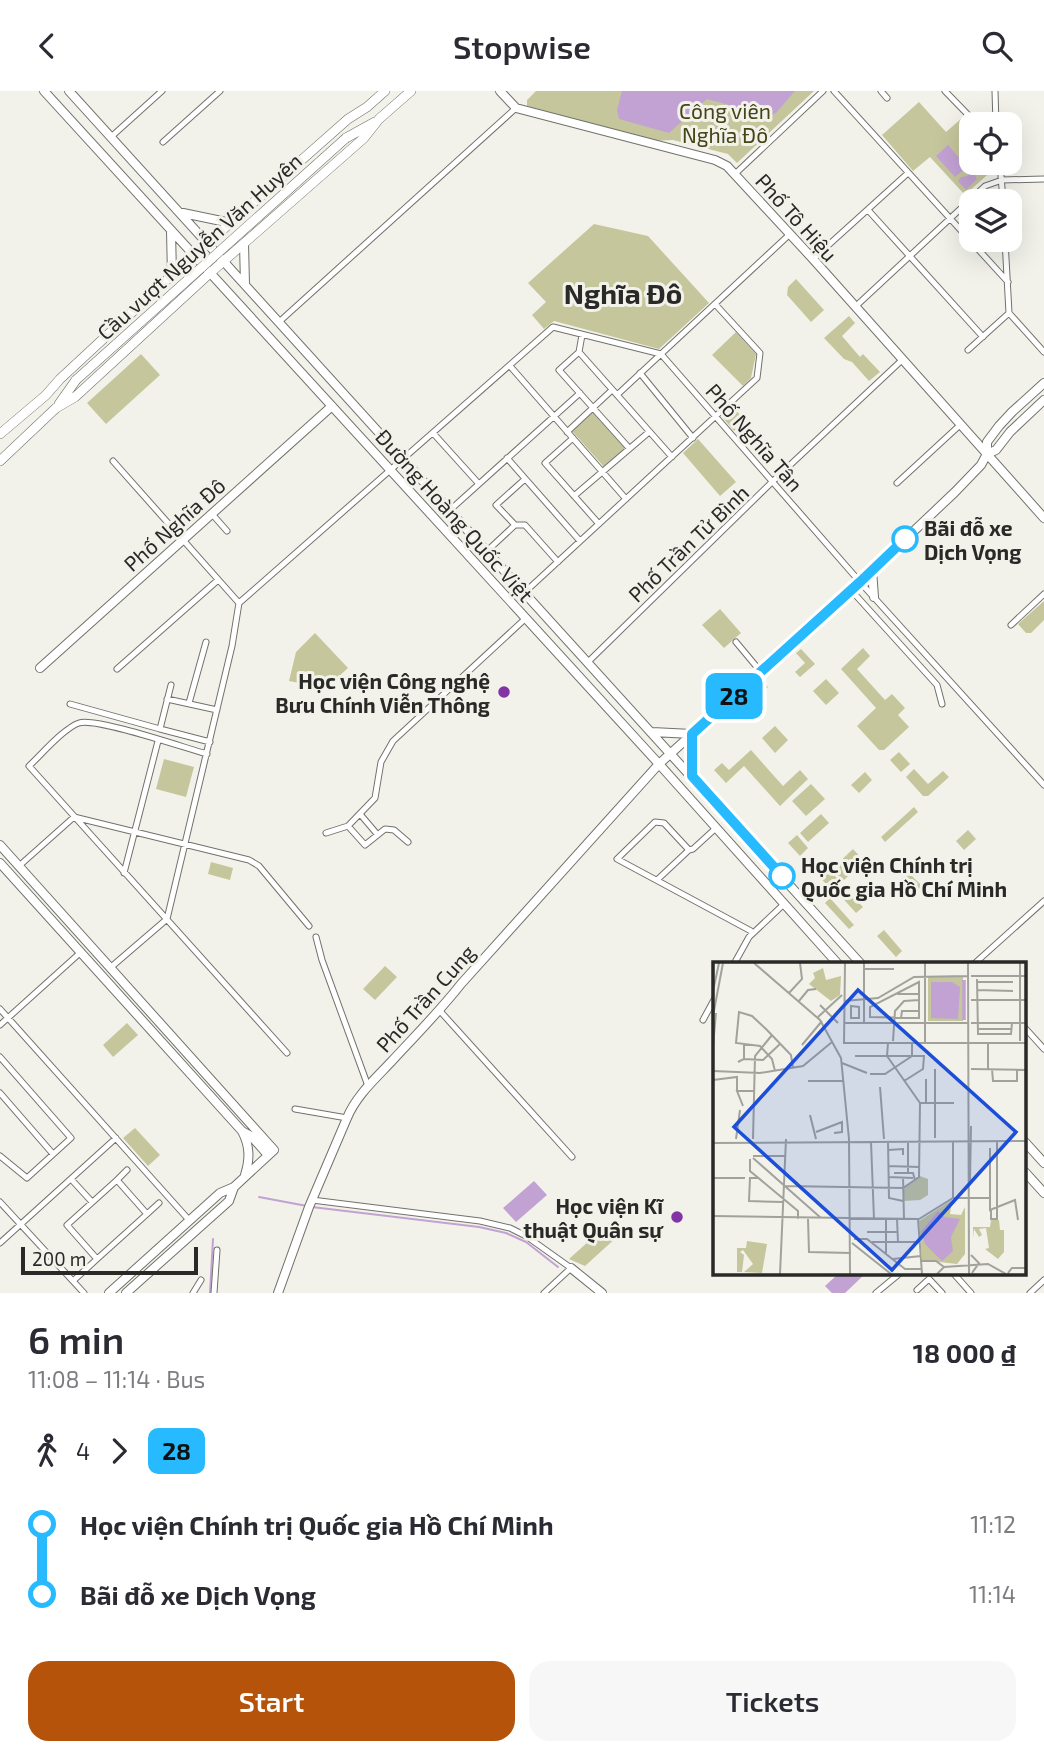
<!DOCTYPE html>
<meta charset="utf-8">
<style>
body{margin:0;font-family:"Exo 2",sans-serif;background:#f7f7f7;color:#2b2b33;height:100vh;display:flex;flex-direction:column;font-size:26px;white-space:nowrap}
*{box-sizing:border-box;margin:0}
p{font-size:23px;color:#7c7c81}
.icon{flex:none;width:38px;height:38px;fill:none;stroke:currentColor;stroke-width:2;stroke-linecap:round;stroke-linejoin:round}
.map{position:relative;height:1202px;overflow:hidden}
.drawer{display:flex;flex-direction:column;background:#fff;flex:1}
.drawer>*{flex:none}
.badge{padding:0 14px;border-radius:10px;font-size:24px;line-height:46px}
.controls{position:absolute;left:959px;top:21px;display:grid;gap:14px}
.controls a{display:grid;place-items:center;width:63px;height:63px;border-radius:14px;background:#fff;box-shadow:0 7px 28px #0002;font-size:35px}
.scale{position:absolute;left:21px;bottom:18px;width:177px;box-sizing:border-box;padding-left:7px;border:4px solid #292927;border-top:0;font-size:19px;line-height:24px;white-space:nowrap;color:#292927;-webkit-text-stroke:5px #f2f2eb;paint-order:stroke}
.map>.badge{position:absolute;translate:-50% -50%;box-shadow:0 0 0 4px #fff}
.legs{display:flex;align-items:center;gap:10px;height:77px;padding:0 28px;font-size:23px}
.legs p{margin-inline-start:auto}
.summary{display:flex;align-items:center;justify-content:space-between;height:119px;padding:0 28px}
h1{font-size:38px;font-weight:600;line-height:52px}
.action{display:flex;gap:14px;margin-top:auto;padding:14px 28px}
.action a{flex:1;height:80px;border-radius:21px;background:#b45309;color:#fff;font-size:28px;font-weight:600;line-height:80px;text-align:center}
.action a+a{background:#f7f7f7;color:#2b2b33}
ul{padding:0 28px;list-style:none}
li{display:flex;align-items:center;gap:24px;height:70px;font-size:26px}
li i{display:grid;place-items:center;width:10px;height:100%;margin:0 9px;background:currentColor}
li i::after{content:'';width:18px;height:18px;margin:-9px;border:5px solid;border-radius:50%;background:#fff}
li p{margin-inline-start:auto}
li:first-child i{background:linear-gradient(#0000 50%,currentColor 0)}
li:last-child i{background:linear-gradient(currentColor 50%,#0000 0)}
header{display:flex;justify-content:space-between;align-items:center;height:91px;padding:0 28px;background:#fff;font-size:32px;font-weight:600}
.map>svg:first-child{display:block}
.green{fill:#c5c69c}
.water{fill:#c2a2d3}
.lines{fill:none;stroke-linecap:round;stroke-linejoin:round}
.stream{stroke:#c2a2d3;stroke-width:2}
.street-casing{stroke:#72726c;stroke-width:7}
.secondary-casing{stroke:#72726c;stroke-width:10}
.primary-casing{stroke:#72726c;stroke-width:10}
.street{stroke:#fff;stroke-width:5}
.secondary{stroke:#fff;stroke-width:8}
.primary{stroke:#fff;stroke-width:9}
.primary-bridge-casing{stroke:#72726c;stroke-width:10;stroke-linecap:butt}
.primary-bridge{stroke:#fff;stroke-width:9}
.line-1-casing{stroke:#fff;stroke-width:16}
.line-1{stroke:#27baff;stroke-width:10}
.stop-1-dot{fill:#fff;stroke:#27baff;stroke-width:3.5}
.poi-dot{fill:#8233a4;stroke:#f2f2eb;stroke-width:2.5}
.labels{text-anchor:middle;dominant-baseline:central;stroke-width:6;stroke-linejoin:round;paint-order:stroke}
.park-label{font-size:21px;fill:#444417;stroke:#f2f2eb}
.street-label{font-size:21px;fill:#292927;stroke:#f2f2eb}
.stop-label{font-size:21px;font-weight:bold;fill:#292927;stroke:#f2f2eb;text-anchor:start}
.poi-label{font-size:21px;font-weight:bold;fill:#292927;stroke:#f2f2eb;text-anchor:end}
.district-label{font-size:28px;font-weight:bold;fill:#292927;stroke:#f2f2eb}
.inset-river{fill:none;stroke:#c2a2d3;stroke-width:3.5}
.inset-road{fill:none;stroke:#a2a29d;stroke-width:2}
.view{fill:#1d4ed8;fill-opacity:0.15;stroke:#1d4ed8;stroke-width:3.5}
.inset-edge{fill:none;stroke:#292927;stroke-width:3.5}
</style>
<header><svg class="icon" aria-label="back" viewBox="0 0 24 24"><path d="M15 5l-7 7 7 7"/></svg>Stopwise<svg class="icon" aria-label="search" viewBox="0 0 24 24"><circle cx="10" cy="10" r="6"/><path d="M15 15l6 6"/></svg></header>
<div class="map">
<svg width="1044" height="1202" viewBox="0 0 1044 1202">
<rect width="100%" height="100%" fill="#f2f2eb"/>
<!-- green -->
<path class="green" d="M536,0H814L737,72L728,63L673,49L653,50L527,15V9Z
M919,11L946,41L962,27L971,37V72H996V76L965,104L930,66L913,80L882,44Z
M594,133L648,145L709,212L659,258L554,230L544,238L532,224L546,211L528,192Z
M796,188L824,219L811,231L787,204L788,196Z
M849,225L855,232L842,245L860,266L863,263L880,281L869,290L852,271L844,268L824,247Z
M736,241L756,263L751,287L743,295L712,264Z
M141,263L160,284L106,333L87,312Z
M734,317L745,330L734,340L723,327Z
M593,321L625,357L604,376L572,340Z
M698,348L736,391L720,405L683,362Z
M1044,510V529L1031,542H1026L1018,533Z
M720,518L741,542L724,557L702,534Z
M315,542L348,577L326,597L289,590L296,561Z
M863,557L870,565L857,578L885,609L892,603L905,617L898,624L909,636L884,659H879L857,635L876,617L841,578Z
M801,558L815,573L800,586L795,581L805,572L796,562Z
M826,588L839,602L826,614L813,600Z
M762,590L768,596L764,600L762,598L741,617L737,612Z
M775,635L788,649L775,662L762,647Z
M751,659L783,695L800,679L808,688L780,715L744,675L726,692L714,679L722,672L729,679Z
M899,661L910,673L901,681L890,669Z
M164,668L194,676L186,706L156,698Z
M914,678L928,693L943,680L949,686L928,705H923L906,686Z
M865,681L872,689L859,702L851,694Z
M811,693L825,708L806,725L792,710Z
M914,716L918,721L885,751L881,746Z
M821,723L829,732L808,751L800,742Z
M968,739L976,748L964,759L956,750Z
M797,744L808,757L800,765L788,752Z
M853,758L864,770L843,790L832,778Z
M211,771L233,777L230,789L208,783Z
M826,776L841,791L832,800L819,785V783Z
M909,782L922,795L913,803L911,801L910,795L900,789Z
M844,796L863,816L856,822L838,802Z
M830,807L854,834L849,838L825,812Z
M884,839L902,860L896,866L877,845Z
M385,875L397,886L375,909L363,898Z
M127,932L138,944L113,966L103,954Z
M135,1037L160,1064L148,1075L123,1047Z
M610,1131L618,1145L585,1175L569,1168Z"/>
<!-- water -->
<path class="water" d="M622,0H795L776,22L770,25L707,8L669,42L619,28L617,19Z
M948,54L967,76L955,86L936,65Z
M968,82L975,84L977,88L966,99L958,90L961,86L968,85Z
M534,1090L547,1104L516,1131L503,1117Z
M838,1183H865L845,1202H832L825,1195Z"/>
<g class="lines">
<!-- stream -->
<path class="stream" d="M259,1106L307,1115
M312,1116L479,1136L506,1142L526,1151L558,1176
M210,1202L213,1148"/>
<!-- street casing -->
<g class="street-casing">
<path id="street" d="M834,0L1008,191
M881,0L887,7
M945,0L977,33
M995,0L996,33
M111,46L162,0
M163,51L220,0
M1000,72L1003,110
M735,83L823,0
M868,119L983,246
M1005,149L1009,222L1044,261
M813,168L908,82
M855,216L985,95L1002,89L1044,88
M279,231L516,17
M582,244L579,261L559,279L629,357
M968,259L1009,222
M579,261L672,366
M510,275L626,408
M640,282L693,347
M617,304L790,143
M567,341L612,299
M433,342L479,393
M573,347L545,372L599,433
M507,367L580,450
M113,370L239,512
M525,388L496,414L515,434H525L558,471
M897,392L960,334
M574,405L649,341
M450,419L580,302
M212,423L227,440
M487,460L515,434
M851,499L937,594L942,613
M525,501L757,287L760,262L715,213
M1011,534L1044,503
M736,551L761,581
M588,571L772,391L902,269
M117,578L218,489
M167,608L217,619
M189,612L206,551
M70,613L160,638L171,594
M160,638L210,651
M207,663C185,657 95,626 79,632C64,637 41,664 29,675L287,962
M360,723L377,743
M348,735L365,754L385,738L394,739L408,751
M326,742L348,735L375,707L381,671L393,650L526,527
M689,759L664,732L655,731L617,768L751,840
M19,775L74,726L249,769L259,775L309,835
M124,782L158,650
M657,789L689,759L693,758L716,737
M316,846L322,869L368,995
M734,873L749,846L784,813
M974,873L1044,810
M110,877L167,828L232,555L239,512L553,236L661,263L860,491L1044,694
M0,918L189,1129
M440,920L572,1066
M703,929L715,907
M0,934L81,861
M1025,937L1044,958
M0,966L71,1047L27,1087L0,1065
M0,1002L53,1063
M295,1018L347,1027
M71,1088L92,1111
M117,1089L147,1123L97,1168L67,1134Z
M117,1089L127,1079
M312,1109L480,1130L510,1137L526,1145L571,1177L544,1202
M0,1111L84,1202
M147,1123L159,1112
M0,1152L116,1047
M954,1183L971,1202
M73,1190L97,1168
M917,1199L929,1188L942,1202
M193,1202L201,1189
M214,1202L217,1159
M876,1202L899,1183
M1030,1202L1044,1189"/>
</g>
<!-- secondary casing -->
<g class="secondary-casing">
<path id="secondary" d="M44,0L659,673L838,873
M69,0L861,873
M500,0L516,17L715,69L727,75L813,168L1044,427
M183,122L231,132
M171,140L172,184
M244,153L245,193
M987,363L996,359L1010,341L1044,309
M872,479L874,506
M40,577L332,315
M652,641L692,643
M692,643V685
M0,754L274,1059L234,1096L220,1102L109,1202
M0,772L242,1040L251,1045L268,1064
M242,1040C250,1055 250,1068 245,1084
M1025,1051L1044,1072
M1025,1081L1044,1102
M571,1177L602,1202
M126,1202L229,1110L234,1096
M278,1202L309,1116L347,1027C356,1005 375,988 391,971C415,945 439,921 461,893L659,673L860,491L955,401L981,374L987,363V351L999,335L1012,321L1044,292"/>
</g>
<!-- primary casing -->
<g class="primary-casing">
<path id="primary" d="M346,47L375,31
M59,313L76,289
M0,343L46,304L60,288L184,173L348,28L367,16L385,0
M0,370L56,317L75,306L210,182L364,47L379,28L411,0"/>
</g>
<!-- street -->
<use href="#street" class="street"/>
<!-- secondary -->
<use href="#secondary" class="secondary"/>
<!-- primary -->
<use href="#primary" class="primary"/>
<!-- primary-bridge casing -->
<g class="primary-bridge-casing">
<path id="primary-bridge" d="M76,289L346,47"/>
</g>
<!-- primary-bridge -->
<use href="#primary-bridge" class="primary-bridge"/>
</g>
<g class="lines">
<!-- line-1 casing -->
<g class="line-1-casing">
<path id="line-1" d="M782,785L692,685V643L860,491L905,448"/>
</g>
<!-- line-1 -->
<use href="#line-1" class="line-1"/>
</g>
<!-- markers -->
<g class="stop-1-dot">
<circle cx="905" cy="448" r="12"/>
<circle cx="782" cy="785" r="12"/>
</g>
<g class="poi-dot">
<circle cx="504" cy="601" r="7"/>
<circle cx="677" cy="1126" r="7"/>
</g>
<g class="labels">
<!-- park labels -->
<g class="park-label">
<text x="725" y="19">Công viên<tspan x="725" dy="24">Nghĩa Đô</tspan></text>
</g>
<!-- street labels -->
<g class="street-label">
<text transform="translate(797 126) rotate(48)">Phố Tô Hiệu</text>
<text transform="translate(199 155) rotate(-42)">Cầu vượt Nguyễn Văn Huyên</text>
<text transform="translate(755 346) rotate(49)">Phố Nghĩa Tân</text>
<text transform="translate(455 424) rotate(48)">Đường Hoàng Quốc Việt</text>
<text transform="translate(174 433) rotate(-42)">Phố Nghĩa Đô</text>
<text transform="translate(688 452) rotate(-44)">Phố Trần Tử Bình</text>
<text transform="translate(425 907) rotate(-48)">Phố Trần Cung</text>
</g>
<!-- stop labels -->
<g class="stop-label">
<text x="924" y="436">Bãi đỗ xe<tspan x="924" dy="24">Dịch Vọng</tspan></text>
<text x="801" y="773">Học viện Chính trị<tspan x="801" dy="24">Quốc gia Hồ Chí Minh</tspan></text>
</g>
<!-- poi labels -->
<g class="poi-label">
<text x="490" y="589">Học viện Công nghệ<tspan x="490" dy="24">Bưu Chính Viễn Thông</tspan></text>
<text x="663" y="1114">Học viện Kĩ<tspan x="663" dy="24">thuật Quân sự</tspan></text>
</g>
<!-- district labels -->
<g class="district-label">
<text x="623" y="202">Nghĩa Đô</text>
</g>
</g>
<!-- overview -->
<g transform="translate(713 871)">
<rect width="313" height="313" fill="#f2f2eb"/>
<path d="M110,6L113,18L128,14L127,33L118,39L96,22L102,16L100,11ZM215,15H250V59H215ZM207,214L215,217V233L207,238L191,239V226ZM239,238L237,252L248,253L252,245V292L244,302L209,298L206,259ZM278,258H286L287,268H291V290L285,297L272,287L276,286L273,266L266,267L269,273L266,275L261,267L260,276V265H277ZM34,279L54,282L49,311L31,310L40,302L30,288L27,290L31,293L29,310H24V286H33Z" fill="#c5c69c"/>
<path d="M218,20H239L247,25L245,57L218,56ZM225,249L232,255L247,257L238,275L240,289L229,299L212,282L208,270Z" fill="#c2a2d3"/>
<path class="inset-river" d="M251,58V18"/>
<path class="inset-road" d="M41,1L107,58L128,96L136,177L137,312M132,1L131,81H314M151,1V61M255,1L256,312M151,7H181M258,14H314M264,17L265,72H298L299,61M206,20V56L157,55V45ZM264,20H300M264,28L300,29M0,29L6,1M76,31L89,17L87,1M184,32H206M258,38H314M86,39L95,28L103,27M131,39L165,36L201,15L255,14M107,43L125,61M138,44L146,45V56H138ZM0,54L10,1M105,55L129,33M188,56L189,49H206M132,61H255M258,61H314M264,67H299M180,79L182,49L191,39L206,38M307,79V1M212,80V1M89,83L109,59M0,84L3,51M142,94H211L210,107L191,119M31,97L50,98L67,82M25,100L31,97V81M129,101L154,111M258,107L314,108M275,107V81M279,107L280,119H304V107M0,109L47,111L90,104L119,80M62,109L59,97L47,84L23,81L26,50L39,54L53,67L78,93L80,106M157,112H172L199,94V81M0,118L24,115V128M95,119H130M167,125L171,177M207,141H241M213,141V117M30,144L24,129H41M97,153L103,177M103,170L129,160V170L121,171M222,176V107M23,177L27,148M40,177L42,94L59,73M158,180L161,257M175,180L176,236L190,239M195,180V211M240,180V236M0,181L314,179M277,186V248L302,238L305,258M175,188L190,187V193M40,194H73M40,196L108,256M37,197V209L85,249V257M175,204L206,205M181,211H200L202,218M175,215L200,216M190,215L191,257M0,216H32M45,216H37L36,239L70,240M257,219L258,164M72,224L190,226L206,215L207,141L174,94L175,81M278,248V257H284V179M0,254L206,257L240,236H277M95,257L96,290L138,291M184,257L185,280M205,257L209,312M154,270H185M141,277H154L192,307H209M159,280H206M139,281L178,312M173,292V257M258,293L266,301L259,311M180,297L208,294M208,299H223L231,305M295,311L299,306H314M67,312L73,177M224,312L231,305L275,302L293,312"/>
<path class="view" d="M145,28L303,170L179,308L21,165Z"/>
<rect width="313" height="313" class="inset-edge"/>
</g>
</svg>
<div class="controls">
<a><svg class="icon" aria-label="locate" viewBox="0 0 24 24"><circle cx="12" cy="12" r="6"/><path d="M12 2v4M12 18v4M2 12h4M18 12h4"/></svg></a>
<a><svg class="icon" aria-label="layers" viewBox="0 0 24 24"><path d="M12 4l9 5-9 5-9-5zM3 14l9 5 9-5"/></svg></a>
</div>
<div class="scale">200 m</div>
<b class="badge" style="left:734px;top:605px;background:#27baff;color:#111">28</b>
</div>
<section class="drawer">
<div class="summary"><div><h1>6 min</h1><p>11:08 – 11:14 · Bus</p></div><b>18 000 ₫</b></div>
<div class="legs"><svg class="icon" aria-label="walk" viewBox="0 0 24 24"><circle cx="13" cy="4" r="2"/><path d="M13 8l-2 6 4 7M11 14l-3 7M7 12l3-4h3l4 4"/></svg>4<svg class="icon" aria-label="forward" viewBox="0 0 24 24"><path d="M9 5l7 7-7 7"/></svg><b class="badge" style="background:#27baff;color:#111">28</b></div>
<ul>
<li><i style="color:#27baff"></i><b>Học viện Chính trị Quốc gia Hồ Chí Minh</b><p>11:12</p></li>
<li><i style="color:#27baff"></i><b>Bãi đỗ xe Dịch Vọng</b><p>11:14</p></li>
</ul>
<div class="action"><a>Start</a><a>Tickets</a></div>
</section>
